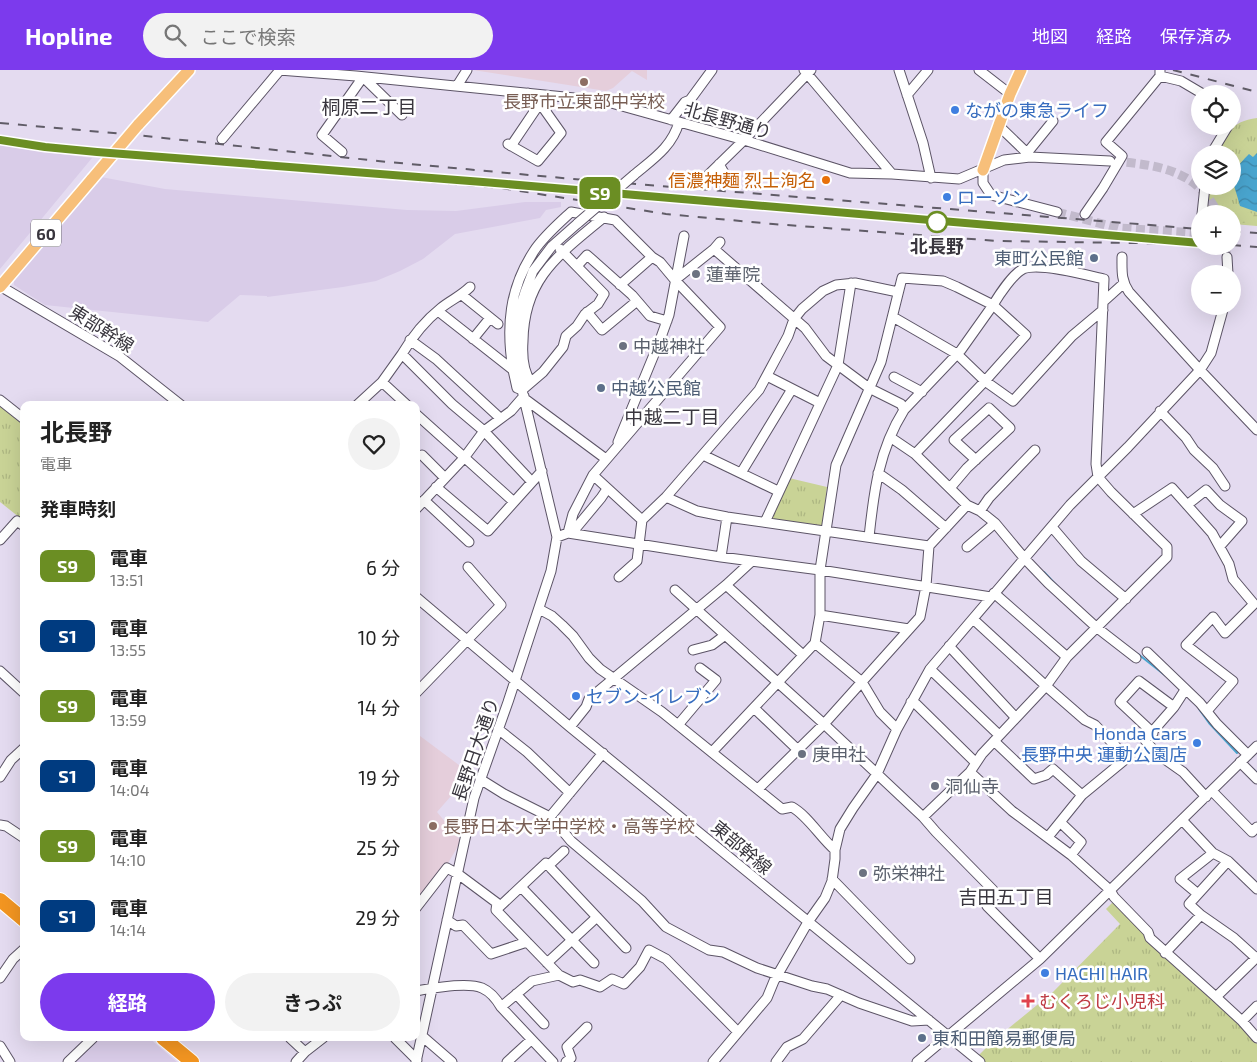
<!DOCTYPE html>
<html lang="ja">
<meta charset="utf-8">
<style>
body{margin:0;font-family:"Exo 2","Noto Sans JP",sans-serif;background:#f2f2f2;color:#222;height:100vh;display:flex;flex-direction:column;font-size:19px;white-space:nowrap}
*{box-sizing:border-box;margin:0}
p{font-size:16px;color:#767676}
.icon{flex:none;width:28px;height:28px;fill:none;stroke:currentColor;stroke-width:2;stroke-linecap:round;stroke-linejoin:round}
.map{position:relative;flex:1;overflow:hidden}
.side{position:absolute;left:20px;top:331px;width:400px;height:640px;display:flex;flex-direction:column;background:#fff;border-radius:10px;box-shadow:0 5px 20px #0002}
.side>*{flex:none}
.badge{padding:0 10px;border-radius:8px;font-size:18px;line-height:32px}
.controls{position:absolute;left:1191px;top:15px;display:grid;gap:10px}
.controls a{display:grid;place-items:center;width:50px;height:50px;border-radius:50%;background:#fff;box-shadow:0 5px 20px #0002;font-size:25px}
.map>.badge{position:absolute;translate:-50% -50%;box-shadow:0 0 0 2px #fff}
h2{padding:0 20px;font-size:19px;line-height:45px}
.round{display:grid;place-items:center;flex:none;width:52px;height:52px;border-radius:26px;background:#f2f2f2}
.head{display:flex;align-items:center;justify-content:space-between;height:85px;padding:0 20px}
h1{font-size:24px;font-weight:700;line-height:38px}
.button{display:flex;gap:10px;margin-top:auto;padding:10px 20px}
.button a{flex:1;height:58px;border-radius:30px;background:#7c3aed;color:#fff;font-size:20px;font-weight:700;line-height:58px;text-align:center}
.button a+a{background:#f2f2f2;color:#222}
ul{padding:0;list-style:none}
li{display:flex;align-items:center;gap:15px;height:70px;padding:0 20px}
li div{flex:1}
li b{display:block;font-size:19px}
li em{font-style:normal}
li .badge{min-width:55px;font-weight:700;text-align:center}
header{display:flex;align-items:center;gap:30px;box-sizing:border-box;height:70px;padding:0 25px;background:#7c3aed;color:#fff}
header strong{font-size:24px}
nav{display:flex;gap:28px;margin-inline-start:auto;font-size:18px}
.search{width:350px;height:45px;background:#f2f2f2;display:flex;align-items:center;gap:12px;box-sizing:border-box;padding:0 18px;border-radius:28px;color:#767676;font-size:19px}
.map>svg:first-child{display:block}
.built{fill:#d9cce8}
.education{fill:#e5cedb}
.grass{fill:url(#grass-tufts)}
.forest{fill:url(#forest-firs)}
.water{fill:url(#water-waves)}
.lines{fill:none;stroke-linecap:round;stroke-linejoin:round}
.stream{stroke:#49a5cf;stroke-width:2}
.minor-tunnel{stroke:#c2bacc;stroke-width:9;stroke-dasharray:9 4.5;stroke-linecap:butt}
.minor-casing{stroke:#5c5466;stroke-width:11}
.major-casing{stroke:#fff;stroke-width:14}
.highway-casing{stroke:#fff;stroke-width:16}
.minor{stroke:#fff;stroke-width:9}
.major{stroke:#f7bf7a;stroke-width:11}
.highway{stroke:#f29521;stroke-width:14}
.rail{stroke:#605c67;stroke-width:2;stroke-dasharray:9 9;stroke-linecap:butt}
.minor-bridge-casing{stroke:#5c5466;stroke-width:11;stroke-linecap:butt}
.major-bridge-casing{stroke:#fff;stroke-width:14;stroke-linecap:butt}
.minor-bridge{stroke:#fff;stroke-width:9}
.major-bridge{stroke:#f7bf7a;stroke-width:11}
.line-casing{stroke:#fff;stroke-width:11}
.line{stroke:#6b8e23;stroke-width:8}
.education-dot{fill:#8d6e63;stroke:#fff;stroke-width:2}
.shop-dot{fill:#3f7fe0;stroke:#fff;stroke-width:2}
.food-dot{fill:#e8710a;stroke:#fff;stroke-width:2}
.stop-dot{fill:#fff;stroke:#6b8e23;stroke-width:2.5}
.service-dot{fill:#5c6f8a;stroke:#fff;stroke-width:2}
.worship-dot{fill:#6b7280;stroke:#fff;stroke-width:2}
.health-dot{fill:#e0444e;stroke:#fff;stroke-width:2}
.labels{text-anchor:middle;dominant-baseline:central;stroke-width:5;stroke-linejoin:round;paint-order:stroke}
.shield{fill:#fff;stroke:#747278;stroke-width:1}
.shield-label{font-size:16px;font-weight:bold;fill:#39363e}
.education-label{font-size:18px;fill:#785e54;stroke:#fff}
.shop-label{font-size:18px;fill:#366cbe;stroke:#fff;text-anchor:start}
.street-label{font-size:18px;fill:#39363e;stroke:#fff}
.food-label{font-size:18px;fill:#c56008;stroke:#fff;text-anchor:end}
.stop-label{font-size:18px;font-weight:bold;fill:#39363e;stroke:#fff}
.service-label{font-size:18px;fill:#4e5e75;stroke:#fff;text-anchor:start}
.worship-label{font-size:18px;fill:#5b616d;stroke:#fff;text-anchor:start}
.health-label{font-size:18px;fill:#be3a42;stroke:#fff;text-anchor:start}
.neighbourhood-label{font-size:19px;fill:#39363e;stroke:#fff}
</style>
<header>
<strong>Hopline</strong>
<div class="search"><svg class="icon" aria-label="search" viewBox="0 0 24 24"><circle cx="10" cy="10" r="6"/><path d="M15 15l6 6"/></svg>ここで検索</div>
<nav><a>地図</a><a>経路</a><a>保存済み</a></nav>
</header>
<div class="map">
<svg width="1257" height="992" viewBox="0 0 1257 992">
<defs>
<pattern id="grass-tufts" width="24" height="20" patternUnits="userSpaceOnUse" patternTransform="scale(1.25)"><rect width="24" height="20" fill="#c9d396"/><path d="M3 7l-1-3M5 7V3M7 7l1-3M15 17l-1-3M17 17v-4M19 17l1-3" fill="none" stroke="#adb682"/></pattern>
<pattern id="forest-firs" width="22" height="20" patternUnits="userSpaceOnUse" patternTransform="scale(1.25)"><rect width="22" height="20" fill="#c9d396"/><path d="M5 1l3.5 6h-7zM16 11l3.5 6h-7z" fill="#adb682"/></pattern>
<pattern id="water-waves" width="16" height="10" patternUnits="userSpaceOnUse" patternTransform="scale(1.25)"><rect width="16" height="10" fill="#49a5cf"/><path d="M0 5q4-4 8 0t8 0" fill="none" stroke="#3e87a9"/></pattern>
</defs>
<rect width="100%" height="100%" fill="#e4dbf0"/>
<!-- built -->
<path class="built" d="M0,75L44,82L92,88L0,199Z
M101,107L165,119L407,140L456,141L525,132H561V137L546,140L540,148L455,164L423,189L400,201L376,211L343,217L267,227V226L240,225L208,252L45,235L14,215V208Z
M100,968H149L177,992H71L86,977Z"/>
<!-- education -->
<path class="education" d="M473,0H647V10L632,1L613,18L606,21Z
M416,663L467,701L451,726L437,742L461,771L437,812L416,831Z"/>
<!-- grass -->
<path class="grass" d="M1257,48V156L1233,154L1232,144H1206L1207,116H1232V84H1214C1227,63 1230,52 1257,48Z
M0,336L24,355V451L0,432Z
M789,408L827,417L822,457L771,450L770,447Z
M1114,831L1239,951L1257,974V992H972L993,971L1053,922L1120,854L1106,839Z"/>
<!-- forest -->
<path class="forest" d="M1244,141L1257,145V154L1233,152V148Z"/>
<!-- water -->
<path class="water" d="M1257,83V142L1240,136C1233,107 1225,108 1249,84L1253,87Z"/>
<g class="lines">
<!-- stream -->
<path class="stream" d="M1044,502L1058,517
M1138,584L1166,606
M1199,639L1209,653L1237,683
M1253,699L1257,703"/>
<!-- minor-tunnel -->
<path class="minor-tunnel" d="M1113,91C1156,95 1197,99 1218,144
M1057,142L1118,158L1197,163L1200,153
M1225,176L1227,187"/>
<!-- minor casing -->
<g class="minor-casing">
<path id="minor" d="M279,0L356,6L604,31L744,70L850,103L892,104L959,109L1004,90L1030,87L1110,91
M804,0L892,104
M899,0L923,73L931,108
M979,0L1010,24
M1160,6L1181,11L1203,24
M457,16L467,0
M907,25L928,0
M1232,47V49
M671,50L685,32L690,30L712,0
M999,56L1027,83L1053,51
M222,69L280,0
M508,74L538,91L561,63L544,39L534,33L528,23
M511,76L538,36
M342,82L322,65L363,7L402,45
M1211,84L1228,56
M719,94L724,103L723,113
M983,100V113L991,125L1057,142
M634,105C653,89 672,77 679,52
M699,114L744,70L811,0
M1085,144L1103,118L1122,86L1106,72L1160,6V0
M1202,144L1205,116
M714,179L805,258L826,286L838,295L869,318L901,334L904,340C879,380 874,420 869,467
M1227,187L1228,204
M577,196L587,185L632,225L650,246L667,251
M675,210L714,179L720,172
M0,216L119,286L181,335
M462,225L498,254
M1103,232L1123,214
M1224,236L1211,283L1200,300L1257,360
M438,241L513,300L517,318L522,320L543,302L563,277L566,266L577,256L585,244L598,234L604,224L560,179
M587,242L602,260L637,231
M893,247L957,284L985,311L1013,331L1072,266L1103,240
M473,269L490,248
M410,270L436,289L500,348
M402,284C412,267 426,250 441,238C451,230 461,226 470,217
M513,300C506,257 509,219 534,181C543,167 558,154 571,142L615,150L652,187L620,215
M767,306L820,333
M894,307L922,322
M382,312L407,335
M531,312C523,301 522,285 523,271C524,207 560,184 604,147
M525,329L606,389
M0,330L24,349
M357,335L382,312L402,284L452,334L484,361L532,412L542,401
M1160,341L1186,368L1194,380L1213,398L1225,416
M416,344L514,432L532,412
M890,367L915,384L967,435L980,441L995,453L1025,489L1048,513L1096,557L1136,588
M618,372L660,270L669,245L684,166
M915,384L985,311L1026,265L993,235C999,225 1013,204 1023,199C1039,192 1086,205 1104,209L1096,394L1098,407L1111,422L1167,477V487L1067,587L1046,616L982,684L970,702L923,747
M422,385L445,408
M703,385L778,421
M741,403L792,319
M878,403L902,420L946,458
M593,405L642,450
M436,417L488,461L514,432
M950,418L967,398L1010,358L989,338L954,370L976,390
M666,427L697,441L727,447L929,476
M424,430L469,472
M1187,435L1206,420L1220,435L1242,451L1220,476
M416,439L464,388L484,361L511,341L524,326
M980,441L989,428L1035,380
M1133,444L1172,418L1212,463L1229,494L1233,509L1254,534L1225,563L1213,547L1186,575L1233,611L1207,641
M765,452L838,295L851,213
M570,456L576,458L601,428L607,419
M1052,457L1081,491L1126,529
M568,463L573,444L593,405L720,257L675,210L660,192L652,187
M557,467L568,463L721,487L820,500L991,527
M0,470L17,451L24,456
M967,477L995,453
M721,487L727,447
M619,507L637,491L642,450L666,427L759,320L788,266L794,249L802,239L823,221L836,215L855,213L898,222
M726,515L803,585
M675,520L824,654L923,747L936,762L993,820L995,825L987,836L1040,889
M994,523L1067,587
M416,527L570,657L980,992
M539,539L552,546L562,555L573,566L589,588L600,599L662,642L782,739L792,737C808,746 820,767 835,780
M820,545L909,559
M973,549L1046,616L1085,650L1095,655L1127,688L1082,725
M815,573L862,612L880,642L897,659
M949,576L1016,648
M693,580L712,575L724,566
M1147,582L1200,633L1217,654L1248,685
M930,599L999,665
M0,601L24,623
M1185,620L1174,637L1145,670L1156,683L1183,702L1206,727
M416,623L501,535L468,497
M911,632L916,634L975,692
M754,638L798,680
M678,655L716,610L700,598
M570,657L586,637L589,629L726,515L752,491
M498,659L527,682L570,723
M1153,663L1120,632L1139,611L1174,637
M994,671L1034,709L1046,705L1053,699L1082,725L1048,767
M712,682L815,573L820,545V500L836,395L881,292L902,208L943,211L957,217L993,235L961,280L904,340
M1240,692L1257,709
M970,702L1012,741L1071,785L1110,820L1114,827L1148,862L1150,868L1216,927L1257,887
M0,707L11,690L24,678
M480,709L504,724L546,745L556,753L571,771L642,831L666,857L709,880L723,882L757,898L812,916L827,919L859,933L912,951L929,950
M758,719L824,654L920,547L926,516L929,476L967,435
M1212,721L1252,762L1257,757
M549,748L603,683
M1182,750L1213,783L1228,791L1257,819
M1060,752L1081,772L1071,785
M0,755L6,756L24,768
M548,796L564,781
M832,809L910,889
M521,817L594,893
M1198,824L1180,809L1213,783
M416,838L447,798L458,804L497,833L496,840L559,905L532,911L501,937
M496,840L546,793L626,878
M1201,845L1189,834L1228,791
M447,850L456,856L463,855L491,884L527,872
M1165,883L1201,845L1234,868L1256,888
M547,893L597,847
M559,905L573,912L580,910L600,917L612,909L624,914L640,897L649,880L666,889L738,962
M0,908L13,889L24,879
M416,921C432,918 468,912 482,918C491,922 497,930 501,937L553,992
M516,924L544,954
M1216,927L1242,951L1257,968
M1242,951L1257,936
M422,966L452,992
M290,968L305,982
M395,968L417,990
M0,976L10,992
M68,992L93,968
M296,992L305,982L323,968
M416,992L474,728L508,632L551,501L557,467L522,320L516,273L517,248L525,222L533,201L552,176L578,153
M507,992L531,970
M566,992L571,988L567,977L587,957
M713,992L767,928L774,911L808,852L825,828L832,811L835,789V780L840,759L853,738L877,704L897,659L930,599L1070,435L1128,377L1200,300L1129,222C1121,210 1122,201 1122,187
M776,992L787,977L803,969L841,925
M917,992L1040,889L1257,676"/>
</g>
<!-- major casing -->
<g class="major-casing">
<path id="major" d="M138,55L189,0
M983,100L1010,24L1021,0
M0,217L92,109"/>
</g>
<!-- highway casing -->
<g class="highway-casing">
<path id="highway" d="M0,830L24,850
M163,968L192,992"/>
</g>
<!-- minor -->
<use href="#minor" class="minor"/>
<!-- major -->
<use href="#major" class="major"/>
<!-- highway -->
<use href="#highway" class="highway"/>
<!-- rail -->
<path class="rail" d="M1173,0L1257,22
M0,53L136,65L378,91L573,109L1200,159
M0,73L44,80L501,118L666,144L773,154L998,171L1200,174
M550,118L1131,167
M1232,161L1257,163
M1232,175L1257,177"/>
<!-- minor-bridge casing -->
<g class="minor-bridge-casing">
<path id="minor-bridge" d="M578,153L634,105"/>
</g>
<!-- major-bridge casing -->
<g class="major-bridge-casing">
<path id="major-bridge" d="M92,109L138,55"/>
</g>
<!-- minor-bridge -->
<use href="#minor-bridge" class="minor-bridge"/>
<!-- major-bridge -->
<use href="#major-bridge" class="major-bridge"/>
</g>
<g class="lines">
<!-- line casing -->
<g class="line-casing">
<path id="line" d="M0,70L45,77L97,82L483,112L1200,173"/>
</g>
<!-- line -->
<use href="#line" class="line"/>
</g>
<!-- markers -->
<g class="education-dot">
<circle cx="584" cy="12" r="5"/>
<circle cx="433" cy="756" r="5"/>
</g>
<g class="shop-dot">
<circle cx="955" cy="40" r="5"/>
<circle cx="947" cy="127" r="5"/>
<circle cx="576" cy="626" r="5"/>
<circle cx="1197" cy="673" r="5"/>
<circle cx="1045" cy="903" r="5"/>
</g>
<circle class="food-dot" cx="826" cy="110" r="5"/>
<circle class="stop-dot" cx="937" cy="152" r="10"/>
<g class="service-dot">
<circle cx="1094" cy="188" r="5"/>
<circle cx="601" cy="318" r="5"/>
<circle cx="922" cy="968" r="5"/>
</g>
<g class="worship-dot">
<circle cx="696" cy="204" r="5"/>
<circle cx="623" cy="276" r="5"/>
<circle cx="802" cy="684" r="5"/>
<circle cx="935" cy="716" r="5"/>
<circle cx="863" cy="803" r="5"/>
</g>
<path class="health-dot" d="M1025.5 923.5h5v5h5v5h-5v5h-5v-5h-5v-5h5z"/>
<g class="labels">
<!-- shield labels -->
<rect class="shield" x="31" y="149.5" width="30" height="27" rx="4"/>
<g class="shield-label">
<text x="46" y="163">60</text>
</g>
<!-- education labels -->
<g class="education-label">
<text x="584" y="31">長野市立東部中学校</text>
<text x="443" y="756" text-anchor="start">長野日本大学中学校・高等学校</text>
</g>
<!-- shop labels -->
<g class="shop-label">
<text x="965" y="40">ながの東急ライフ</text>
<text x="957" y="127">ローソン</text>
<text x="586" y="626">セブン-イレブン</text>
<text x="1187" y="663" text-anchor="end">Honda Cars<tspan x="1187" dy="21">長野中央 運動公園店</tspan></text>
<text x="1055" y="903">HACHI HAIR</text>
</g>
<!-- street labels -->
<g class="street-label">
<text transform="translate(728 50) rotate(16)">北長野通り</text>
<text transform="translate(102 258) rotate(32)">東部幹線</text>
<text transform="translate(475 679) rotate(-71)">長野日大通り</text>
<text transform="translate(742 777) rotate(40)">東部幹線</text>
</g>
<!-- food labels -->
<g class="food-label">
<text x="816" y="110">信濃神麺 烈士洵名</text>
</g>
<!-- stop labels -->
<g class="stop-label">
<text x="937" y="176">北長野</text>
</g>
<!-- service labels -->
<g class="service-label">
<text x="1084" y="188" text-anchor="end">東町公民館</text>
<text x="611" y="318">中越公民館</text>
<text x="932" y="968">東和田簡易郵便局</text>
</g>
<!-- worship labels -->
<g class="worship-label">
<text x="706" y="204">蓮華院</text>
<text x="633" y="276">中越神社</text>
<text x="812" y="684">庚申社</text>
<text x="945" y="716">洞仙寺</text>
<text x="873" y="803">弥栄神社</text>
</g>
<!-- health labels -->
<g class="health-label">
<text x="1039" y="931">むくろじ小児科</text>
</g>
<!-- neighbourhood labels -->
<g class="neighbourhood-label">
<text x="369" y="36">桐原二丁目</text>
<text x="672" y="346">中越二丁目</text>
<text x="1006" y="826">吉田五丁目</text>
</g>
</g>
</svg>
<div class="controls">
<a><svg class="icon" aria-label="locate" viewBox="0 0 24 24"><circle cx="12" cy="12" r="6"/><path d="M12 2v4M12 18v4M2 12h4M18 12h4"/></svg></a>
<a><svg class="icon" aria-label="layers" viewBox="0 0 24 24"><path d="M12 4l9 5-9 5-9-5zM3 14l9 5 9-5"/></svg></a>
<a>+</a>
<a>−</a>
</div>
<b class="badge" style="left:600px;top:123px;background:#6b8e23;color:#fff">S9</b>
<section class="side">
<div class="head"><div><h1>北長野</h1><p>電車</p></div><a class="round"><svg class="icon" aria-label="heart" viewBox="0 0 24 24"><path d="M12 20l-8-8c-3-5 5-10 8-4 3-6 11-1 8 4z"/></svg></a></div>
<h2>発車時刻</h2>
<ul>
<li><span class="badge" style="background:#6b8e23;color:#fff">S9</span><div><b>電車</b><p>13:51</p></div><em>6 分</em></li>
<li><span class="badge" style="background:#003b80;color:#fff">S1</span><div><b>電車</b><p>13:55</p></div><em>10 分</em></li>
<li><span class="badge" style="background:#6b8e23;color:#fff">S9</span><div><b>電車</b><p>13:59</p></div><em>14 分</em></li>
<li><span class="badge" style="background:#003b80;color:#fff">S1</span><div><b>電車</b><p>14:04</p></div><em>19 分</em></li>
<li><span class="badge" style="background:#6b8e23;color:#fff">S9</span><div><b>電車</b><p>14:10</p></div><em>25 分</em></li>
<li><span class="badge" style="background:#003b80;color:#fff">S1</span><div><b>電車</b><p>14:14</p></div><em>29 分</em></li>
</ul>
<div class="button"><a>経路</a><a>きっぷ</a></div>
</section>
</div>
